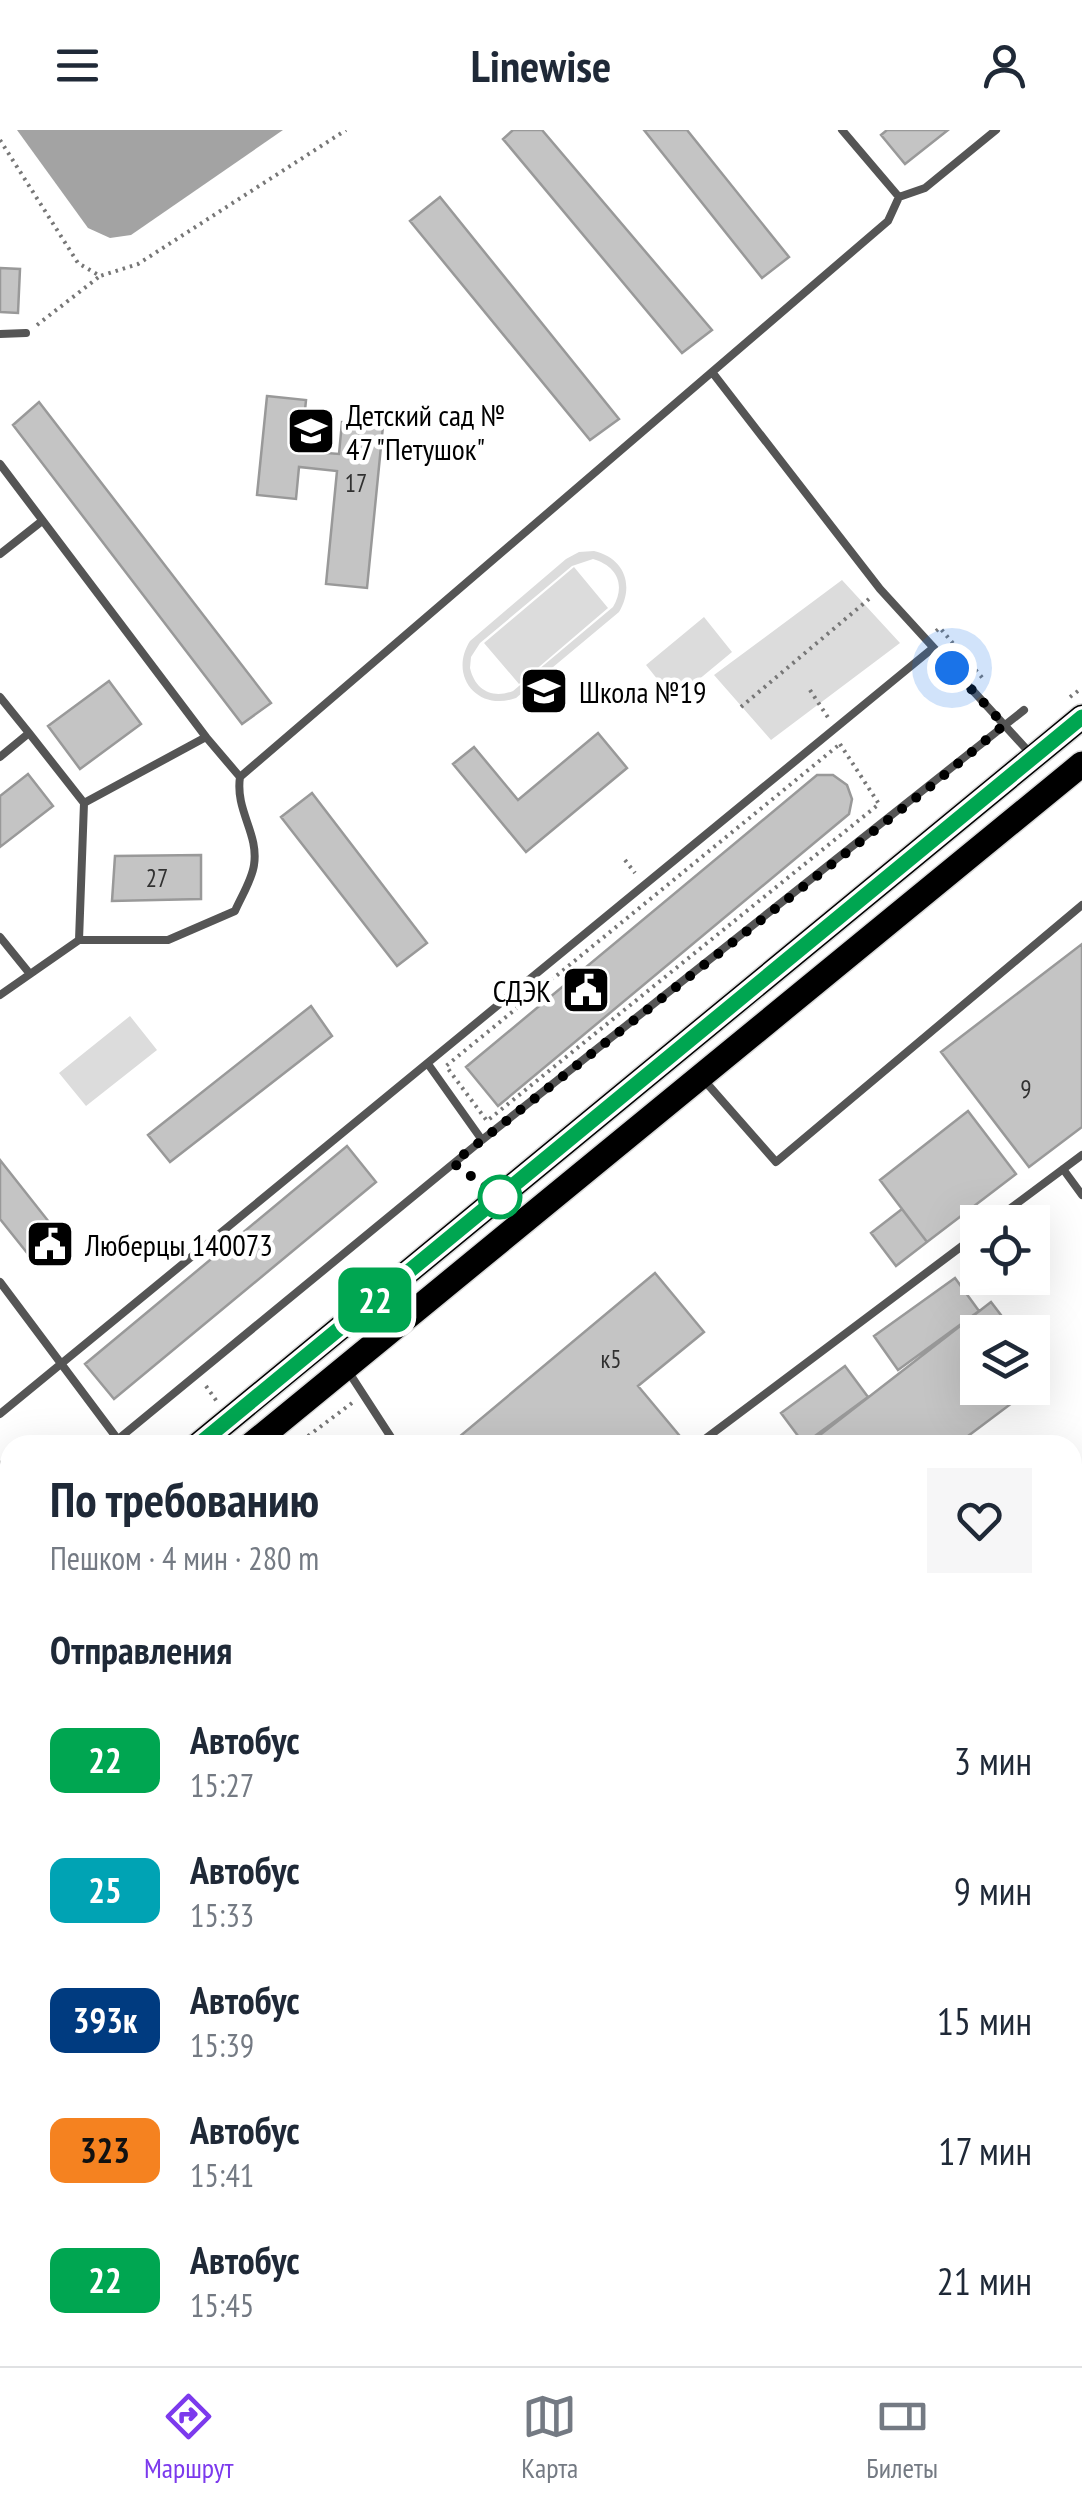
<!DOCTYPE html>
<html lang="ru">
<meta charset="utf-8">
<style>
body{margin:0;font-family:"PT Sans Narrow",sans-serif;background:#f6f6f7;color:#1f2937;height:100vh;display:flex;flex-direction:column;font-size:38px;white-space:nowrap}
*{box-sizing:border-box;margin:0}
p{font-size:32px;color:#747a83}
.icon{flex:none;width:55px;height:55px;fill:none;stroke:currentColor;stroke-width:2;stroke-linecap:round;stroke-linejoin:round}
.map{position:relative;flex:1;overflow:hidden}
.drawer{position:absolute;left:0px;top:1305px;width:1082px;height:932px;display:flex;flex-direction:column;background:#fff;border-radius:30px 30px 0 0;box-shadow:0 10px 40px #0002}
.drawer>*{flex:none}
.badge{padding:0 20px;border-radius:15px;font-size:35px;line-height:65px}
.tools{position:absolute;left:960px;top:1075px;display:grid;gap:20px}
.tools a{display:grid;place-items:center;width:90px;height:90px;border-radius:0px;background:#fff;box-shadow:0 10px 40px #0002;font-size:50px}
.you{position:absolute;width:50px;height:50px;margin:-25px;border:8px solid #fff;border-radius:50%;background:#1a73e8;box-shadow:0 0 0 15px #1a73e833}
.map>.badge{position:absolute;translate:-50% -50%;box-shadow:0 0 0 5px #fff}
h2{padding:0 50px;font-size:38px;line-height:90px}
.round{display:grid;place-items:center;flex:none;width:105px;height:105px;border-radius:0px;background:#f6f6f7}
.summary{display:flex;align-items:center;justify-content:space-between;height:170px;padding:0 50px}
h1{font-size:48px;font-weight:800;line-height:75px}
ul{padding:0;list-style:none}
li{display:flex;align-items:center;gap:30px;height:130px;padding:0 50px}
li div{flex:1}
li b{display:block;font-size:38px}
li em{font-style:normal}
li .badge{min-width:110px;font-weight:700;text-align:center}
header{display:flex;justify-content:space-between;align-items:center;height:130px;padding:0 50px;background:#fff;font-size:45px;font-weight:800}
.dock{display:flex;justify-content:space-around;align-items:center;height:140px;border-top:2px solid #e0e1e3;background:#fff;font-size:28px;color:#747a83}
.dock a{display:grid;justify-items:center;gap:5px}
.dock .selected{color:#7c3aed}
.map>svg:first-child{display:block}
.green{fill:#dcdcdc;fill-rule:evenodd}
.water{fill:#a3a3a3}
.building{fill:#c4c4c4;stroke:#999;stroke-width:2.5}
.lines{fill:none;stroke-linecap:round;stroke-linejoin:round}
.primary-casing{stroke:#dbdbdb;stroke-width:28}
.path{stroke:#777;stroke-width:4;stroke-dasharray:2.5 5;stroke-linecap:butt}
.service{stroke:#555;stroke-width:8}
.primary{stroke:#000;stroke-width:25}
.line-casing{stroke:#fff;stroke-width:22}
.line{stroke:#00a651;stroke-width:15}
.walk{stroke:#000;stroke-width:10;stroke-dasharray:0 18}
.stop-dot{fill:#fff;stroke:#00a651;stroke-width:5}
.labels{text-anchor:middle;dominant-baseline:central;stroke-width:9;stroke-linejoin:round;paint-order:stroke}
.number-label{font-size:25px;fill:#313131}
.poi-label{font-size:30px;fill:#000;stroke:#fff;text-anchor:start}
</style>
<header><svg class="icon" aria-label="menu" viewBox="0 0 24 24"><path d="M4 6h16M4 12h16M4 18h16"/></svg>Linewise<svg class="icon" aria-label="person" viewBox="0 0 24 24"><circle cx="12" cy="8" r="4"/><path d="M4 21q1-7 8-7t8 7"/></svg></header>
<div class="map">
<svg width="1082" height="2236" viewBox="0 0 1082 2236">
<rect width="100%" height="100%" fill="#fff"/>
<!-- green -->
<path class="green" d="M594,421C624,428 635,455 619,482L516,568C478,582 448,546 470,511L566,429L579,422ZM593,429C617,436 626,455 613,477L513,561C492,569 475,560 470,538L471,527L480,513L572,436Z
M574,437L608,478L519,554L484,513Z
M842,450L900,513L771,610L714,545Z
M704,487L732,522L674,570L646,535Z
M130,886L157,920L86,976L59,943Z"/>
<!-- water -->
<path class="water" d="M17,0H283L131,105L110,108L88,98Z"/>
<!-- building -->
<path class="building" d="M513,0H542L712,200L682,223L503,9Z
M644,0H687L789,127L762,148Z
M887,0H948L905,34L881,5Z
M440,67L619,289L590,310L410,91Z
M0,138L20,139L18,183L0,182Z
M267,266L306,270L301,321L339,324L342,292L383,296L367,458L326,454L337,341L299,337L296,369L257,365Z
M39,272L271,573L242,594L13,295Z
M109,551L141,594L80,639L48,596Z
M598,603L627,638L526,722L453,634L474,617L518,670Z
M28,644L53,676L0,717V666Z
M817,645H833L847,655L852,669L849,684L498,976L466,937Z
M312,663L427,813L397,836L281,687Z
M201,725V769L112,771L115,726Z
M1082,814V997L1029,1037L941,922Z
M311,876L332,906L170,1032L148,1005Z
M968,981L1016,1044L927,1112L880,1050Z
M347,1016L376,1052L114,1269L85,1234Z
M0,1030L64,1111L36,1134L0,1089Z
M902,1079L927,1112L896,1136L871,1103Z
M655,1143L704,1202L638,1256L684,1311L678,1315H456L453,1312Z
M955,1148L979,1181L898,1240L874,1206Z
M991,1172L1014,1202H978V1258H1032L956,1315H807Z
M1032,1226L1047,1246L1032,1257Z
M845,1236L868,1267L804,1314L781,1283Z
M0,1332L10,1345V1367L0,1376Z
M1072,1563L1082,1576V1932L1072,1918Z
M0,1962L10,1976V2026L0,2033Z
M1072,2026L1082,2039V2222L1063,2236H1047L1041,2228H1072Z
M47,2228H358L364,2236H33Z
M497,2228H602L589,2236H502Z
M853,2228H885L893,2236H842Z"/>
<g class="lines">
<!-- primary casing -->
<g class="primary-casing">
<path id="primary" d="M198,1315L1082,587
M251,1315L1082,634
M0,1478L10,1469
M0,1521L10,1512"/>
</g>
<!-- path -->
<path class="path" d="M0,10L78,133L100,146L138,134L346,0
M37,195L100,146
M936,501L940,498L985,551
M810,560L829,589
M1070,567L1082,558
M741,577L869,469
M840,614L879,674L487,991L446,936Z
M625,730L635,743
M206,1256L218,1273
M296,1315L352,1273"/>
<!-- service -->
<path class="service" d="M842,0L899,67L925,58L996,0
M0,204L26,203
M712,242L880,459L1029,622
M0,334L206,607
M0,424L42,391
M0,567L29,603
M0,627L29,603L84,673
M0,807L30,844
M79,810L84,673L206,607L240,647
M0,865L79,810H168L235,781C241,767 252,750 254,735C259,703 235,681 240,647L888,91L899,67
M703,949L776,1032L1082,775
M482,1010L1024,580
M1063,1039L1082,1065
M992,1092L1082,1025
M0,1152L122,1315
M348,1241L396,1315
M0,1284L933,518
M111,1315L482,1010L428,934
M697,1315L978,1104
M0,1406L10,1398
M0,1539L10,1538
M0,2201L10,2194
M416,2228L421,2236
M985,2228L991,2236
M802,2236L813,2228"/>
<!-- primary -->
<use href="#primary" class="primary"/>
</g>
<g class="lines">
<!-- line casing -->
<g class="line-casing">
<path id="line" d="M198,1315L1082,587"/>
</g>
<!-- line -->
<use href="#line" class="line"/>
<!-- walk -->
<path class="walk" d="M500,1067L453,1033L936,652L1004,595L952,538"/>
</g>
<!-- icons -->
<defs>
<g id="school-square" transform="scale(2.5)"><rect x="-9" y="-9" width="18" height="18" rx="4" fill="#000" stroke="#fff"/><path d="M0-5L7-2L0 1L-7-2ZM-4 1L0 2.5L4 1V4Q0 6-4 4Z" fill="#fff"/></g>
<g id="civic-square" transform="scale(2.5)"><rect x="-9" y="-9" width="18" height="18" rx="4" fill="#000" stroke="#fff"/><path d="M-.6-6.5H3V-4.5H.6V-3L4-1V1h2V6H-6V1h2V-1L-.6-3ZM-1.2 2.5V6h2.4V2.5Z" fill="#fff"/></g>
</defs>
<g fill-rule="evenodd">
<use href="#school-square" x="311" y="301"/>
<use href="#school-square" x="544" y="561"/>
<use href="#civic-square" x="586" y="860"/>
<use href="#civic-square" x="50" y="1114"/>
</g>
<!-- markers -->
<circle class="stop-dot" cx="500" cy="1067" r="20"/>
<g class="labels">
<!-- number labels -->
<g class="number-label">
<text x="356" y="353">17</text>
<text x="157" y="748">27</text>
<text x="1026" y="959">9</text>
<text x="611" y="1229">к5</text>
</g>
<!-- poi labels -->
<g class="poi-label">
<text x="346" y="284">Детский сад №<tspan x="346" dy="34">47 "Петушок"</tspan></text>
<text x="579" y="561">Школа №19</text>
<text x="551" y="860" text-anchor="end">СДЭК</text>
<text x="85" y="1114">Люберцы 140073</text>
</g>
</g>
</svg>
<div class="tools">
<a><svg class="icon" aria-label="locate" viewBox="0 0 24 24"><circle cx="12" cy="12" r="6"/><path d="M12 2v4M12 18v4M2 12h4M18 12h4"/></svg></a>
<a><svg class="icon" aria-label="layers" viewBox="0 0 24 24"><path d="M12 4l9 5-9 5-9-5zM3 14l9 5 9-5"/></svg></a>
</div>
<div class="you" style="left:952px;top:538px"></div>
<b class="badge" style="left:375px;top:1170px;background:#00a651;color:#fff">22</b>
<section class="drawer">
<div class="summary"><div><h1>По требованию</h1><p>Пешком · 4 мин · 280 m</p></div><a class="round"><svg class="icon" aria-label="heart" viewBox="0 0 24 24"><path d="M12 20l-8-8c-3-5 5-10 8-4 3-6 11-1 8 4z"/></svg></a></div>
<h2>Отправления</h2>
<ul>
<li><span class="badge" style="background:#00a651;color:#fff">22</span><div><b>Автобус</b><p>15:27</p></div><em>3 мин</em></li>
<li><span class="badge" style="background:#00a3b4;color:#fff">25</span><div><b>Автобус</b><p>15:33</p></div><em>9 мин</em></li>
<li><span class="badge" style="background:#003b80;color:#fff">393к</span><div><b>Автобус</b><p>15:39</p></div><em>15 мин</em></li>
<li><span class="badge" style="background:#f58220;color:#111">323</span><div><b>Автобус</b><p>15:41</p></div><em>17 мин</em></li>
<li><span class="badge" style="background:#00a651;color:#fff">22</span><div><b>Автобус</b><p>15:45</p></div><em>21 мин</em></li>
</ul>
</section>
</div>
<nav class="dock">
<a class="selected"><svg class="icon" aria-label="directions" viewBox="0 0 24 24"><path d="M12 3l9 9-9 9-9-9zM9 14v-3h6M13 9l2 2-2 2"/></svg>Маршрут</a>
<a><svg class="icon" aria-label="map" viewBox="0 0 24 24"><path d="M3 6l6-2 6 2 6-2v14l-6 2-6-2-6 2zM9 4v14M15 6v14"/></svg>Карта</a>
<a><svg class="icon" aria-label="tickets" viewBox="0 0 24 24"><path d="M3 7h18v10H3zM15 7v10"/></svg>Билеты</a>
</nav>
